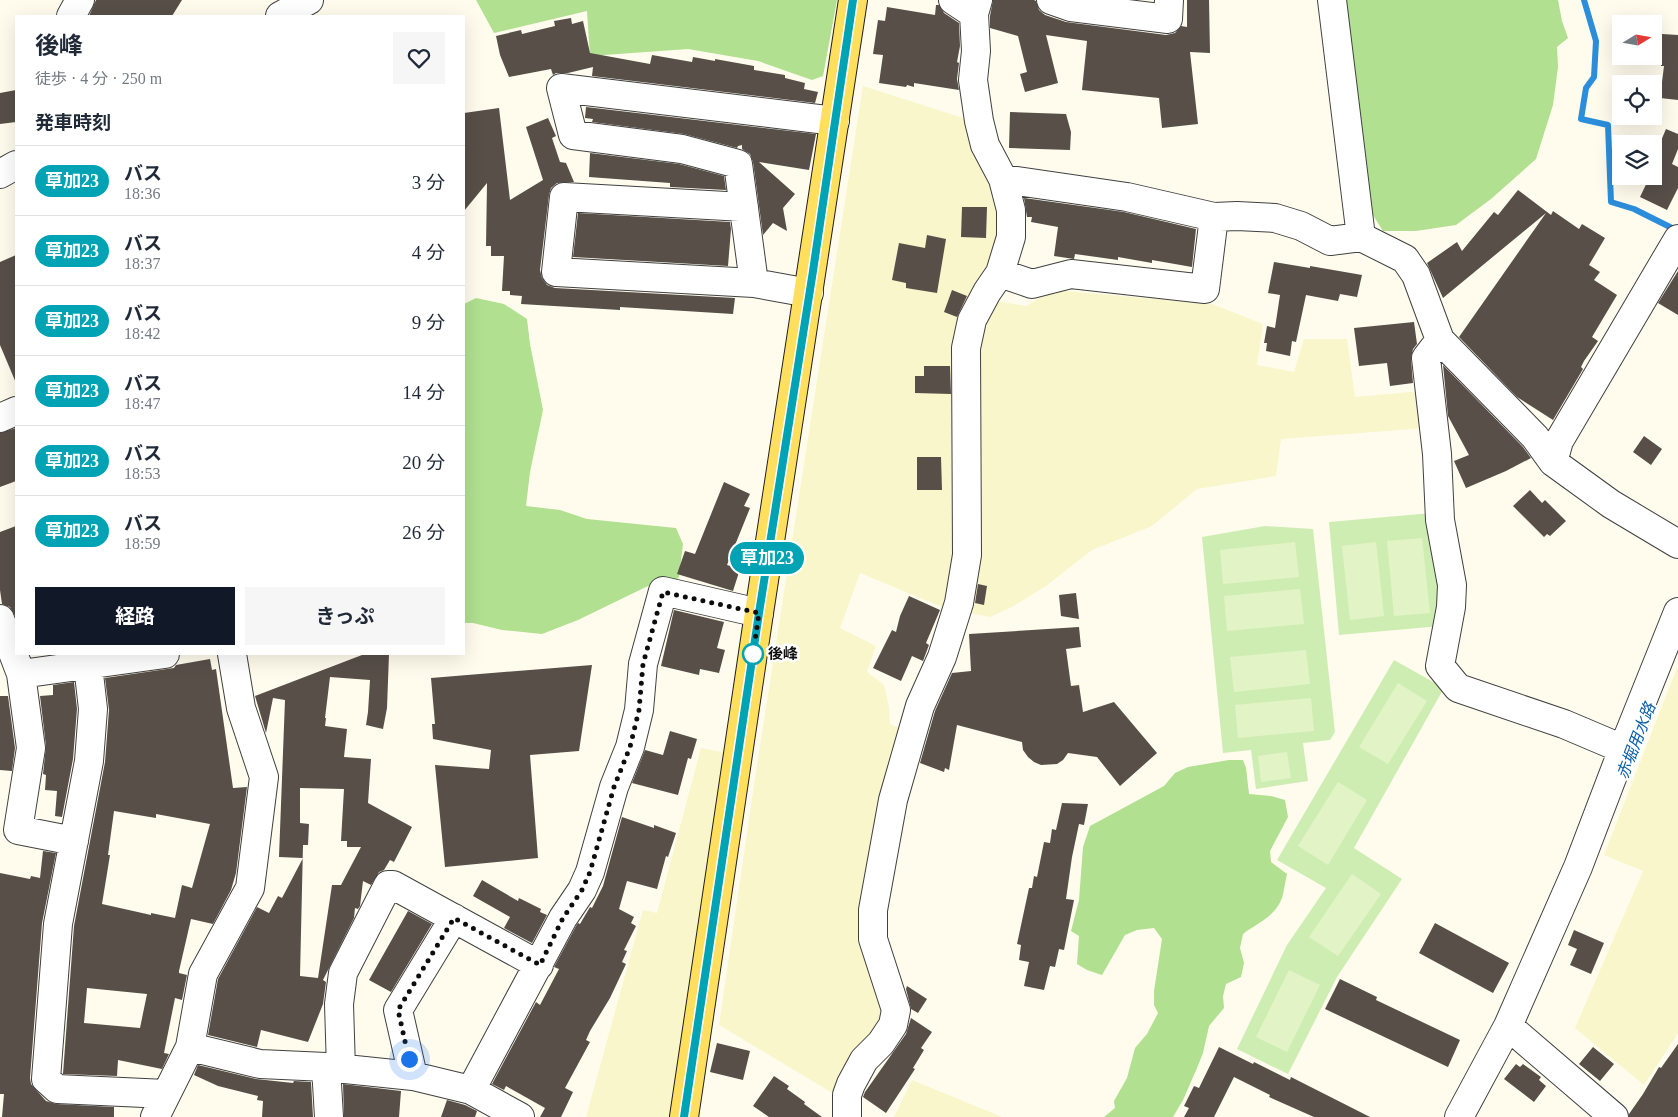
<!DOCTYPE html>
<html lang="ja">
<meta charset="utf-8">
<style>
body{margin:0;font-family:"Times New Roman","Noto Sans JP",serif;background:#f6f6f7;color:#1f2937;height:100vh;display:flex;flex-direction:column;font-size:19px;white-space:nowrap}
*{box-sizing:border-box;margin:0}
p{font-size:16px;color:#747a83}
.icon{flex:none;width:28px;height:28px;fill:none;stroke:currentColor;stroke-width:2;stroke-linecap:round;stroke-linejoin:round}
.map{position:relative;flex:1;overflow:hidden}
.side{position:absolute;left:15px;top:15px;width:450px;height:640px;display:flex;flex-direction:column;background:#fff;border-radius:0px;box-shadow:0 5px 20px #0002}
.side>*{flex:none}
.badge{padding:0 10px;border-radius:16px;font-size:18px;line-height:32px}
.needle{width:32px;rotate:79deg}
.fabs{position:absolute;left:1612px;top:15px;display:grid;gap:10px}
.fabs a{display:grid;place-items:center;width:50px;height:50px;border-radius:0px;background:#fff;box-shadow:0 5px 20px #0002;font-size:25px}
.you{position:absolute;width:25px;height:25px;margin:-12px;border:4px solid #fff;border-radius:50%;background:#1a73e8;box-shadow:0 0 0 8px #1a73e833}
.map>.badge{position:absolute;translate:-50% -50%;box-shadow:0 0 0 2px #fff}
h2{padding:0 20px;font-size:19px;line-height:45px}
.round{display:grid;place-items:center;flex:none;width:52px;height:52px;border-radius:0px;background:#f6f6f7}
.overview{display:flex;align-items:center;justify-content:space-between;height:85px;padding:0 20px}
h1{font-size:24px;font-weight:700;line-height:38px}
.cta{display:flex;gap:10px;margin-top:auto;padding:10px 20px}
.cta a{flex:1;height:58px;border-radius:0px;background:#111827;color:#fff;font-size:20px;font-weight:700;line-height:58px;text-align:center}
.cta a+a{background:#f6f6f7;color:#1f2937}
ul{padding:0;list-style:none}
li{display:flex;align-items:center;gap:15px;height:70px;padding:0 20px;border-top:1px solid #e0e1e3}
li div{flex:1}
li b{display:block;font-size:19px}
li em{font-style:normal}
li .badge{min-width:55px;font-weight:700;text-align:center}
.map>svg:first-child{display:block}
.farmland{fill:#f8f6ca}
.green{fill:#ceedb3}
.forest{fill:#b0e090}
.pitch{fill:#e2f4c5}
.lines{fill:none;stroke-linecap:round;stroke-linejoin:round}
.stream{stroke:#2c8dda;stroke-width:6}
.building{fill:#574f48;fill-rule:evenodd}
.minor-casing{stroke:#404040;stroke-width:30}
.major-casing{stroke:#1e1e1e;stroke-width:30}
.minor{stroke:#fff;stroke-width:28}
.major{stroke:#ffdf5d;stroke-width:28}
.line-casing{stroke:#fff;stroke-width:11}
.line{stroke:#00a3b4;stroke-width:8}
.walk{stroke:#0d0d0d;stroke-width:5;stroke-dasharray:0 9}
.stop-dot{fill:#fff;stroke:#00a3b4;stroke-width:2.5}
.labels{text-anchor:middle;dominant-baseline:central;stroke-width:5;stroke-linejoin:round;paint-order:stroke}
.stop-label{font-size:15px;font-weight:bold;fill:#0d0d0d;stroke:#fff;text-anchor:start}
.water-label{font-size:16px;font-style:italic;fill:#0a5dab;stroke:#fff}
</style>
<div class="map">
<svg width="1678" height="1117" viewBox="0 0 1678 1117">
<rect width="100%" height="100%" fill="#fffced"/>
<!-- farmland -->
<path class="farmland" d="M863,86L963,118L998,189L996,197V301L1026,306L1053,290L1212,304L1263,324L1257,365L1294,372L1304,339H1347L1355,397L1421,391L1426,428L1281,439L1276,476L1197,489L1152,526L1092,550L1046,586L1012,607L990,617L947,609L860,573L840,628L876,646L867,672L884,685L889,707L890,724L907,731L876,976L884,1023L834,1094L719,1025L755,778Z
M1678,665V1033L1644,1085L1575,1028L1643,871L1604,855Z
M701,748L727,753L670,1117H586L643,910L657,913Z
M912,1080L1002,1117H894Z"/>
<!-- green -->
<path class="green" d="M1432,513L1441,626L1339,635L1329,522Z
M1265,526L1313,529L1335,732L1330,740L1303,743L1308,781L1256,789L1251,750L1223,753L1202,537Z
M1394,660L1444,688L1354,848L1402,879L1337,977L1288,1074L1237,1049L1287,945L1326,888L1277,860Z"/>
<!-- forest -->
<path class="forest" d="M476,0H837L823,76L812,80L758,61L688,49L590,56L587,11L494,33Z
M1345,0H1558L1562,21L1568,38L1557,47L1558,67L1553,105L1536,159L1491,199L1456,225L1416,231H1383L1371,212Z
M476,298L504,304L527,319L530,344L543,410L530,472L526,506L560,510L587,519L676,528L683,544L679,577L669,588L648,586L578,620L542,634L502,630L473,623H464V304Z
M1229,760H1243L1246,768L1249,794L1271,796L1285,800L1288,817L1270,851L1271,862L1287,874C1285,882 1284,891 1282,898C1275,917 1257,923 1243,934L1240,948L1244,963L1241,977L1226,984L1223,996L1224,1008L1209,1026L1203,1053L1197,1068L1183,1100L1173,1117H1104L1115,1108L1114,1101L1127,1078L1135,1048L1147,1034L1158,1013L1154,1005V991L1162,939L1154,928L1137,930L1125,935L1102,975L1087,970L1077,964L1079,936L1071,931L1079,900L1083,847L1090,826L1164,786L1175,773L1188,767Z"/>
<!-- pitch -->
<path class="pitch" d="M1422,538L1430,613L1394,616L1387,541Z
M1295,542L1299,577L1223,584L1220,550Z
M1376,542L1384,616L1350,620L1342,546Z
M1300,589L1304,624L1227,631L1224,596Z
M1306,650L1310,684L1234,692L1230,657Z
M1398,683L1427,701L1388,764L1359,747Z
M1311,698L1314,731L1238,738L1235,705Z
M1287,752L1291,778L1261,782L1258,756Z
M1338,782L1367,800L1328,865L1298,846Z
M1352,874L1381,894L1338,956L1309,937Z
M1289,970L1320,985L1287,1052L1256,1037Z"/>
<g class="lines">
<!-- stream -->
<path class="stream" d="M1584,0L1596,41L1594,77L1586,88L1581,119L1608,125L1611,202L1634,209L1672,228"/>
</g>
<!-- building -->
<path class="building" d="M96,0H182L172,16H89Z
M993,0H1034L1036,1L1039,10L1045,15L1066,22L1166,35L1175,33L1181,26L1187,27V0H1209L1210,53L1190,52L1198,124L1162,128L1159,98L1082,90L1087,41L1046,35L1058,83L1025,92L1020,74L1027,72L1018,36L990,28V16Z
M936,5H939L944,13L959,23L960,46L957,62L959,63L957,79L959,90L914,83V87L907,85L906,87L879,83L883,55L873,54L878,20L885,21L887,7L935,15Z
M571,18L572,24L583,21L590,53L650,64L652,55L692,62L693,57L715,61V59L754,66V70L785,75V78L805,83L804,89L818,92L815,103L592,76L593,67L568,73H556L553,75L551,69L509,77L500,55L496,36L521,30L522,34L555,26L554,21Z
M1662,34L1678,35V100L1660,98L1664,66H1661Z
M16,90V122L0,124V93Z
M586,107L816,134L809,170L759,162L795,194L783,208L787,231L773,223L763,235L753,162L750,154L742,149V145L738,146L737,148L684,134L592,122L593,119L585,118Z
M499,108L510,200L543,180L526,127L548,118L556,136L552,138L560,162L566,163L574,182L557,183L551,188L549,195L540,270L542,278L547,285L555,288L735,298L733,314L620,307V310L521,304L522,296L510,295V291H502L504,256H491V246H486L487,183L464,211V113Z
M1010,112L1066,114L1071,132L1070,150L1009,148Z
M1666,129L1678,134V149L1672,164L1678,167V188L1667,210L1640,197L1650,176H1654V157Z
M590,153L679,164L724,176L726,190L670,187V183L589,177Z
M1518,190L1551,215L1553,211L1579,229L1582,224L1605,238L1589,265L1600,272L1594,280L1617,295L1592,337L1598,341L1584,361L1581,367L1583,369L1553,420L1517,397L1459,337L1546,213L1443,298L1427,263L1457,242L1462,251L1494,212L1498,215Z
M1024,198L1124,212L1196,229L1192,267L1152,260V263L1118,257V260L1075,254L1074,259L1054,256L1058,227L1031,222L1032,217H1027Z
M962,207H987L986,238L961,237Z
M578,213L730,222L731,229L728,266L573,257Z
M927,235L946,239L937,293L906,288V283L892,280L899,243L925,248Z
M16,255V383L0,345V262Z
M1274,262L1310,268V266L1362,275L1357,297L1340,294L1338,301L1306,295L1296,342L1292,341L1290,356L1266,351L1267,343H1264L1267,326L1275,328L1280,295L1268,293Z
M1678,271V315L1658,303Z
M952,290L967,296L957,317L944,312Z
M1414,322L1417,344L1413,349L1411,359L1413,383L1390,386L1387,363L1359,366L1354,328Z
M1443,365L1523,447L1531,458L1506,471L1466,488L1454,461L1469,455L1448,416Z
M924,366H950L951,394L915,393V376H924Z
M16,428V481L0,487V433Z
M1644,436L1662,449L1651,465L1633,452Z
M917,457H941L942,490H917Z
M724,482L750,494L744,506L750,508L727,565L740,569L733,591L677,574L685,551L695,554Z
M1530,490L1542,503L1545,500L1566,521L1550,536L1547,534L1544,537L1513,506Z
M16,526V618L10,607L2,604L0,590V532Z
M978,584L987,586L984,605L975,603Z
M1076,593L1079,619L1061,616L1059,595Z
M909,596L940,610L926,643L929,645L923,661L912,656L901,681L873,668L892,630L896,632L900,616Z
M674,610L724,622L717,648L725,650L719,673L700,669L699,675L661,666Z
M1079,627L1081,647L1066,649L1071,686L1079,685L1083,712L1114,702L1157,753L1120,786L1097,757L1068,753L1063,760L1057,764L1041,765L1034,762L1028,757L1023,750L1022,742L957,725L949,770L945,768L944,772L920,763L935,711L952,673L971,671L969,634Z
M368,654H389L387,708L383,729L366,725L368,712L370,680L330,677L325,718H326L325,726L347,729L344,757L371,759L368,803L412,827L394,862L390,860L384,870L379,872L371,885L363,881L360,906L358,909L355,908L354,918L323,980L326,982L323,1004L308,1042L261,1030L257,1047L208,1035L218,979L257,907L269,913L278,896L282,898L303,858L279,857L285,700L273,698L266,733L255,696L362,655H368ZM300,788L344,789L341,841H347V847H361L341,885H332L318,978L300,976L303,845H308L309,824L300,823Z
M210,659L212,670L216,669L233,788L247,787L236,873L231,890L213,924L191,919L179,971V973L187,975L182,1000L175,998L164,1053L169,1054L162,1069L118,1060L117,1076L63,1074L74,926L105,762L109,710L105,678L167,669L174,668L176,665ZM114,811L156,818V814L210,824L192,888L182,885L175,918L151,913V915L102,904L110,855H108ZM87,988L147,994L140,1028L84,1023Z
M592,665L579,751L530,755L538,858L445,867L435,765L489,769L491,750L433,739L432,724H435L431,678Z
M74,682L77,709L73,759L62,817L55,816L57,791L45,790L46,775L43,774L46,746L40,696L53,695V685Z
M0,696H8L15,748L12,771L0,770Z
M670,731L697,739L691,759L688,758L678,795L632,783L645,750L663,755Z
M1062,803L1088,804L1084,825L1079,824L1072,857L1066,899L1074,900L1064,950L1059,949L1055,967L1050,966L1044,990L1024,986L1029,962L1019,960L1021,945L1017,944L1029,888H1032L1034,876L1037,877L1044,842L1050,843L1052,829L1056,830Z
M622,817L654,828V825L676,833L668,857L666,856L657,889L627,881L619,909L634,917L631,923L636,926L624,950L627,951L622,962L626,964L610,998L590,1031L586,1040L590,1042L565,1088L573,1092L561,1117H540L545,1108L506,1086L504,1090L492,1084L536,1002L540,1005L559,969L554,967L576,926L578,923L580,924L590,907L592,908L603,886Z
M43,851L56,853L42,923L30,1078L31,1084L46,1101L56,1104L114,1107V1117H2L4,1094H0V873L30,879L31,876L40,878Z
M482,880L518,901L519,898L541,909L540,912L547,915L532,943L504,928L510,917L473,896Z
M408,911L432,924L391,992L369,980Z
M1435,923L1509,963L1493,993L1419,953Z
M1574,930L1604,943L1591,974L1570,965L1577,949L1568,945Z
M1340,979L1377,997L1376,1000L1460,1040L1448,1067L1325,1009Z
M907,986L927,999L918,1013L911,1009L906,989Z
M911,1018L932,1032L921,1048L924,1050L913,1068L915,1069L886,1113L863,1097L865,1092L906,1034Z
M717,1043L750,1051L743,1080L710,1072Z
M1678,1044V1117H1629V1114L1643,1094L1659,1067L1661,1068Z
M1219,1047L1253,1064L1254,1062L1290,1080L1291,1077L1370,1117H1314L1269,1097L1270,1095L1234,1077L1214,1117H1184L1189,1108L1184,1106L1194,1086L1199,1088Z
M1593,1047L1614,1064L1600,1081L1579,1064Z
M1516,1064L1520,1067L1523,1064L1541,1077L1539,1080L1546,1086L1534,1102L1504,1079Z
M198,1065L256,1079L293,1083L294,1081L311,1082L313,1117H262L263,1101L257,1100L258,1096L218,1086L194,1075Z
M774,1076L789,1086L787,1089L805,1102L804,1104L822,1117H769L753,1106Z
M343,1084L401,1091L399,1117H344Z
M447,1100L465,1105L477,1111L475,1117H441Z"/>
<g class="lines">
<!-- minor casing -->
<g class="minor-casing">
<path id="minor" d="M953,0L974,14
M1051,0L1071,7L1168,19L1169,0
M1332,0L1361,237L1405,259L1416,275L1440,340L1535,437L1553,462L1611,504L1678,544
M71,16L80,0
M280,16L309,0
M0,174L16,165
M1003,179L1127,197L1214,217L1237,216L1275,218L1301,226L1330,241L1361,237
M744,207L564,197L556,272L754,283
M1000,273L1032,284L1071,274L1205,289L1214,217
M809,293L754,283L738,164L682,149L573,135L561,88L835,121
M1440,340L1426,358L1437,454L1440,520L1452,585L1451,607L1440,666L1458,688L1564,724L1623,749
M0,418L16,411
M1553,462L1559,441L1678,239
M0,619L21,674L31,748L18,830L74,841
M88,665L93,709L89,761L58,924L46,1079L57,1089L166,1094
M21,674L165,654
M1508,1026L1614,1117
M190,1047L260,1064L326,1067L413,1076L471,1090L520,1117
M326,1067L329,1117
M341,1069L339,1004L343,973L388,885H393L539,965
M413,1076L398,1010L454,918
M471,1090L563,918L582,890L590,872L614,787L630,747L639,710L643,664L663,591L759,613
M155,1117L190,1047L203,974L250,888L264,777L241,708L232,654
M847,1117V1095L851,1084L864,1060L881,1043L893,1025L896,1010L873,939V910L893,800L920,706L942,657L959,603L967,555L966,348L972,320L987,292L1000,273L1011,237V210L1003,179L985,145L979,121L973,80L976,51L974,14L978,0
M1459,1117L1508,1026L1578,867L1623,749L1678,612"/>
</g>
<!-- major casing -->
<g class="major-casing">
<path id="major" d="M684,1117L759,613L853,0"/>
</g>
<!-- minor -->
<use href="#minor" class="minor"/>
<!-- major -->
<use href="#major" class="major"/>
</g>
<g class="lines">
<!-- line casing -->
<g class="line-casing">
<path id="line" d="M684,1117L759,613L813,271L853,0"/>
</g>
<!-- line -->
<use href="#line" class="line"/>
<!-- walk -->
<path class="walk" d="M409,1059L398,1010L454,918L540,965L563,918L582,890L590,872L614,787L630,747L639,710L643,664L663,592L759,613L753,654"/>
</g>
<!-- markers -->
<circle class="stop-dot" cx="753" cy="654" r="10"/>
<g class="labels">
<!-- stop labels -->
<g class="stop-label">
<text x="768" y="654">後峰</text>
</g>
<!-- water labels -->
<g class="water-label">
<text transform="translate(1636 741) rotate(-69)">赤堀用水路</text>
</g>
</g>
</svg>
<div class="fabs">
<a><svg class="needle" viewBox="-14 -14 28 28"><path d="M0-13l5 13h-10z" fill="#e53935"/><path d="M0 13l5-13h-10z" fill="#747a83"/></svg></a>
<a><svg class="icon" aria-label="locate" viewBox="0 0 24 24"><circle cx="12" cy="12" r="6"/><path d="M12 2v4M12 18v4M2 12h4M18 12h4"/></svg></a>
<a><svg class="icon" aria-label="layers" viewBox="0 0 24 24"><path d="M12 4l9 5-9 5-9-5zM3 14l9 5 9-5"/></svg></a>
</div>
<div class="you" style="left:409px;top:1059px"></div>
<b class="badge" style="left:767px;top:558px;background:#00a3b4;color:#fff">草加23</b>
<section class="side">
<div class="overview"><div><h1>後峰</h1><p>徒歩 · 4 分 · 250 m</p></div><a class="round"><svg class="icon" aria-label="heart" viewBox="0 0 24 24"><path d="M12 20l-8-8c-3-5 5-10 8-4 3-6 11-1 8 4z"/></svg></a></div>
<h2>発車時刻</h2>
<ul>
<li><span class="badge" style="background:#00a3b4;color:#fff">草加23</span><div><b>バス</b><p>18:36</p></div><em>3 分</em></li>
<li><span class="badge" style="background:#00a3b4;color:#fff">草加23</span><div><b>バス</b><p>18:37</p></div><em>4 分</em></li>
<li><span class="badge" style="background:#00a3b4;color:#fff">草加23</span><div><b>バス</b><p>18:42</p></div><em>9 分</em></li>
<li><span class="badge" style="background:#00a3b4;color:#fff">草加23</span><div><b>バス</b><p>18:47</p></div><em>14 分</em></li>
<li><span class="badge" style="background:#00a3b4;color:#fff">草加23</span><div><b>バス</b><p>18:53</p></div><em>20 分</em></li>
<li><span class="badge" style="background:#00a3b4;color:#fff">草加23</span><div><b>バス</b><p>18:59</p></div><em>26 分</em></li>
</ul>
<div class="cta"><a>経路</a><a>きっぷ</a></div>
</section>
</div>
